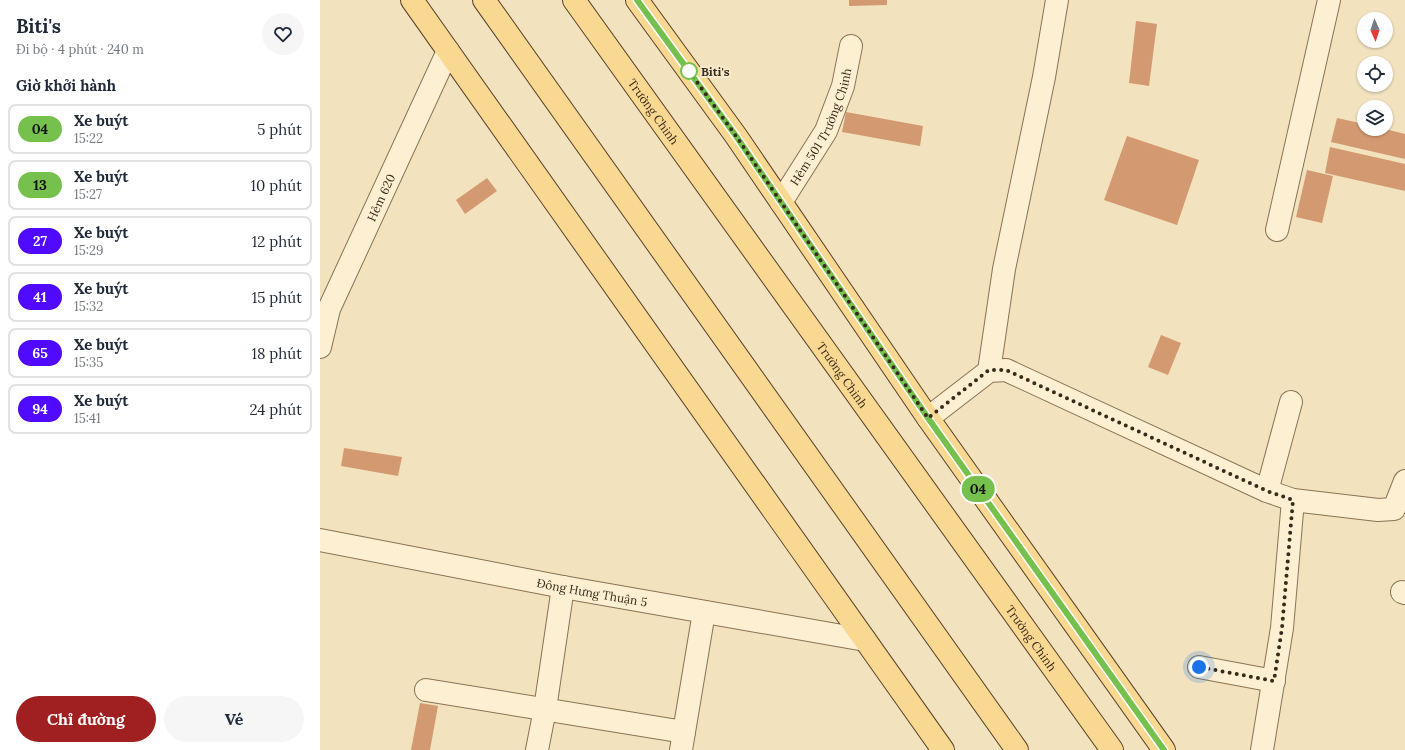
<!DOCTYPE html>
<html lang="vi">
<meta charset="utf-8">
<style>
body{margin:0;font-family:Lora,serif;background:#f6f6f7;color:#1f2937;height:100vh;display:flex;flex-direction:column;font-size:15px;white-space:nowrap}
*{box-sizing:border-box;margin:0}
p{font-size:13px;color:#747a83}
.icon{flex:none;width:22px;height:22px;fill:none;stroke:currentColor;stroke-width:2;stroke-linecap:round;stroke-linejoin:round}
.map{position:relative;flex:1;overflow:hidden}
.drawer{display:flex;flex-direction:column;background:#fff;width:320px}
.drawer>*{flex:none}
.badge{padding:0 8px;border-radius:13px;font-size:14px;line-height:26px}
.needle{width:26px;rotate:177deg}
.controls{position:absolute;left:1037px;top:12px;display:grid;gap:8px}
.controls a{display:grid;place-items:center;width:36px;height:36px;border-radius:50%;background:#fff;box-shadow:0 1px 3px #0004;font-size:20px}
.you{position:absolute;width:20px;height:20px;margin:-10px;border:3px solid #fff;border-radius:50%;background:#1a73e8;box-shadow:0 0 0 6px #1a73e833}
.map>.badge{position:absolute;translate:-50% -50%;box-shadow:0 0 0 2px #fff}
h2{padding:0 16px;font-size:15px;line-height:36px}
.round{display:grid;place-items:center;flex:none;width:42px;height:42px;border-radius:21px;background:#f6f6f7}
.headline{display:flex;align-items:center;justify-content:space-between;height:68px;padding:0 16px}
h1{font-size:19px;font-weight:700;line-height:30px}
.primary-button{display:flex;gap:8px;margin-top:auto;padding:8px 16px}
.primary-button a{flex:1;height:46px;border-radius:24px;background:#a02021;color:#fff;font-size:16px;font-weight:700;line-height:46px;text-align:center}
.primary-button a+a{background:#f6f6f7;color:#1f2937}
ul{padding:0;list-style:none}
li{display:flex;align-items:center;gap:12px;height:50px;margin:0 8px 6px;padding:0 8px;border:2px solid #e0e1e3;border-radius:8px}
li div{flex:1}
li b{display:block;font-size:15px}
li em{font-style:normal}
li .badge{min-width:44px;font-weight:700;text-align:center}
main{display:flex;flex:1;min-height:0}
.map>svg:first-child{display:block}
.building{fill:#d39a71}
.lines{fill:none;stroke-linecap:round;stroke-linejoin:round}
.minor-casing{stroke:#8c7255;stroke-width:24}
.major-casing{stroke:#59402a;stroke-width:24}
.minor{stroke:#fcefd2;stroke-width:22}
.major{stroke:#f9d992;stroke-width:22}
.line-casing{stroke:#fff;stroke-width:9}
.line{stroke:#76c04d;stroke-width:6}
.walk{stroke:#3a2a1b;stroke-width:4;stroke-dasharray:0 7.2}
.stop-dot{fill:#fff;stroke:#76c04d;stroke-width:2}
.labels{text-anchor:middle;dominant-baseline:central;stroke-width:4;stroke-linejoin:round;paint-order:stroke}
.stop-label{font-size:12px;font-weight:bold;fill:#3a2a1b;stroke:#f8eccf;text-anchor:start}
.street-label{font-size:12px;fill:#3a2a1b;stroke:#f8eccf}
</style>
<main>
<section class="drawer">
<div class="headline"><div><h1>Biti's</h1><p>Đi bộ · 4 phút · 240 m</p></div><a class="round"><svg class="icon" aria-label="heart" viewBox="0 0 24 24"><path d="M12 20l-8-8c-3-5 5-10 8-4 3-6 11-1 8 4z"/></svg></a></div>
<h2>Giờ khởi hành</h2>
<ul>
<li><span class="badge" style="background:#76c04d;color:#111">04</span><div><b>Xe buýt</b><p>15:22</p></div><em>5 phút</em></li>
<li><span class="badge" style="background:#76c04d;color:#111">13</span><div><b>Xe buýt</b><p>15:27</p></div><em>10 phút</em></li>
<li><span class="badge" style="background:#4f0aff;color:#fff">27</span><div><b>Xe buýt</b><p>15:29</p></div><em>12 phút</em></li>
<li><span class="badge" style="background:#4f0aff;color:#fff">41</span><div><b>Xe buýt</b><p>15:32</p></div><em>15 phút</em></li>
<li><span class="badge" style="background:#4f0aff;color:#fff">65</span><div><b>Xe buýt</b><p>15:35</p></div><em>18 phút</em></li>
<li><span class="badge" style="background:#4f0aff;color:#fff">94</span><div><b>Xe buýt</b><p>15:41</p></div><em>24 phút</em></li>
</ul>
<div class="primary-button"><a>Chỉ đường</a><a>Vé</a></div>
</section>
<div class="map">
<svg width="1085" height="750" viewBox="0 0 1085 750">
<rect width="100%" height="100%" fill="#f2e2be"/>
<!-- building -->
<path class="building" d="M529,0H567V5L529,6Z
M816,21L837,24L829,86L809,83Z
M526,112L603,126L600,146L522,132Z
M1017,118L1044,124V129H1065L1085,134V159L1011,142Z
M807,136L879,160L857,225L784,200Z
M1010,147L1085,164V191L1005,173Z
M987,170L1013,176L1002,223L976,217Z
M167,178L177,191L145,214L136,200Z
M841,335L861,343L848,375L828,367Z
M24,448L82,457L78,476L21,466Z
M100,703L118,706L110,750H91Z"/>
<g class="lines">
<!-- minor casing -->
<g class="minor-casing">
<g id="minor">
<path id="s1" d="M461,202L506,131L523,86L531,46"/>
<path d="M957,230L1009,0"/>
<path id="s2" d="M0,347L9,309L128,51"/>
<path d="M669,371L684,269L724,77L737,0"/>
<path d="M608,418L669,371L686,370L947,491L973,500L1058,510L1074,509L1085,481"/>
<path d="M947,491L971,402"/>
<path id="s3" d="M0,540L243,587L545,640"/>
<path d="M1082,592L1085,593"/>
<path d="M879,667L954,681"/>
<path d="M106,690L364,732"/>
<path d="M217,750L225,709L243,587"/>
<path d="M361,750L384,612"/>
<path d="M942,750L962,628L973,500"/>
</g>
</g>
<!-- major casing -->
<g class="major-casing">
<g id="major">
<path d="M92,0L623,750"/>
<path d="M164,0L697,750"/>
<path id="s4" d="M254,0L792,750"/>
<path d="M317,0L416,136L608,418L844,750"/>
</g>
</g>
<!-- minor -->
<use href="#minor" class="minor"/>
<!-- major -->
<use href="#major" class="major"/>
</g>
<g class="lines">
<!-- line casing -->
<g class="line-casing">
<path id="line" d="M317,0L416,136L608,418L844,750"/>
</g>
<!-- line -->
<use href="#line" class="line"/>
<!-- walk -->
<path class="walk" d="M369,71L416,136L608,418L669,370H686L947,491L973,500L962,628L954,681L879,667"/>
</g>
<!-- markers -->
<circle class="stop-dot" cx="369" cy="71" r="8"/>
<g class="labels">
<!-- stop labels -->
<g class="stop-label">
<text x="381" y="71">Biti's</text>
</g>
<!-- street labels -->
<g class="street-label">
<text stroke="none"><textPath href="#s4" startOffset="137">Trường Chinh</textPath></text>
<text stroke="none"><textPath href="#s1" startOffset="86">Hẻm 501 Trường Chinh</textPath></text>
<text stroke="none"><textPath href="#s2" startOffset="162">Hẻm 620</textPath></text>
<text stroke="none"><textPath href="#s4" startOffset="461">Trường Chinh</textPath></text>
<text stroke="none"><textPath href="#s3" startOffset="277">Đông Hưng Thuận 5</textPath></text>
<text stroke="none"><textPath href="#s4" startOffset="785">Trường Chinh</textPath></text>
</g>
</g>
</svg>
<div class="controls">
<a><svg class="needle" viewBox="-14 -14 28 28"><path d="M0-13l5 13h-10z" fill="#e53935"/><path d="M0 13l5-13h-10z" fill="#747a83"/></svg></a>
<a><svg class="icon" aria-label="locate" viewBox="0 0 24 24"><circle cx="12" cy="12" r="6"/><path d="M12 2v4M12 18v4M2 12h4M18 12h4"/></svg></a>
<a><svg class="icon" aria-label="layers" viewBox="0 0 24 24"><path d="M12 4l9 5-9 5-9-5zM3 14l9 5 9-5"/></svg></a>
</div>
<div class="you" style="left:879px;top:667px"></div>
<b class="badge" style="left:658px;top:489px;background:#76c04d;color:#111">04</b>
</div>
</main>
